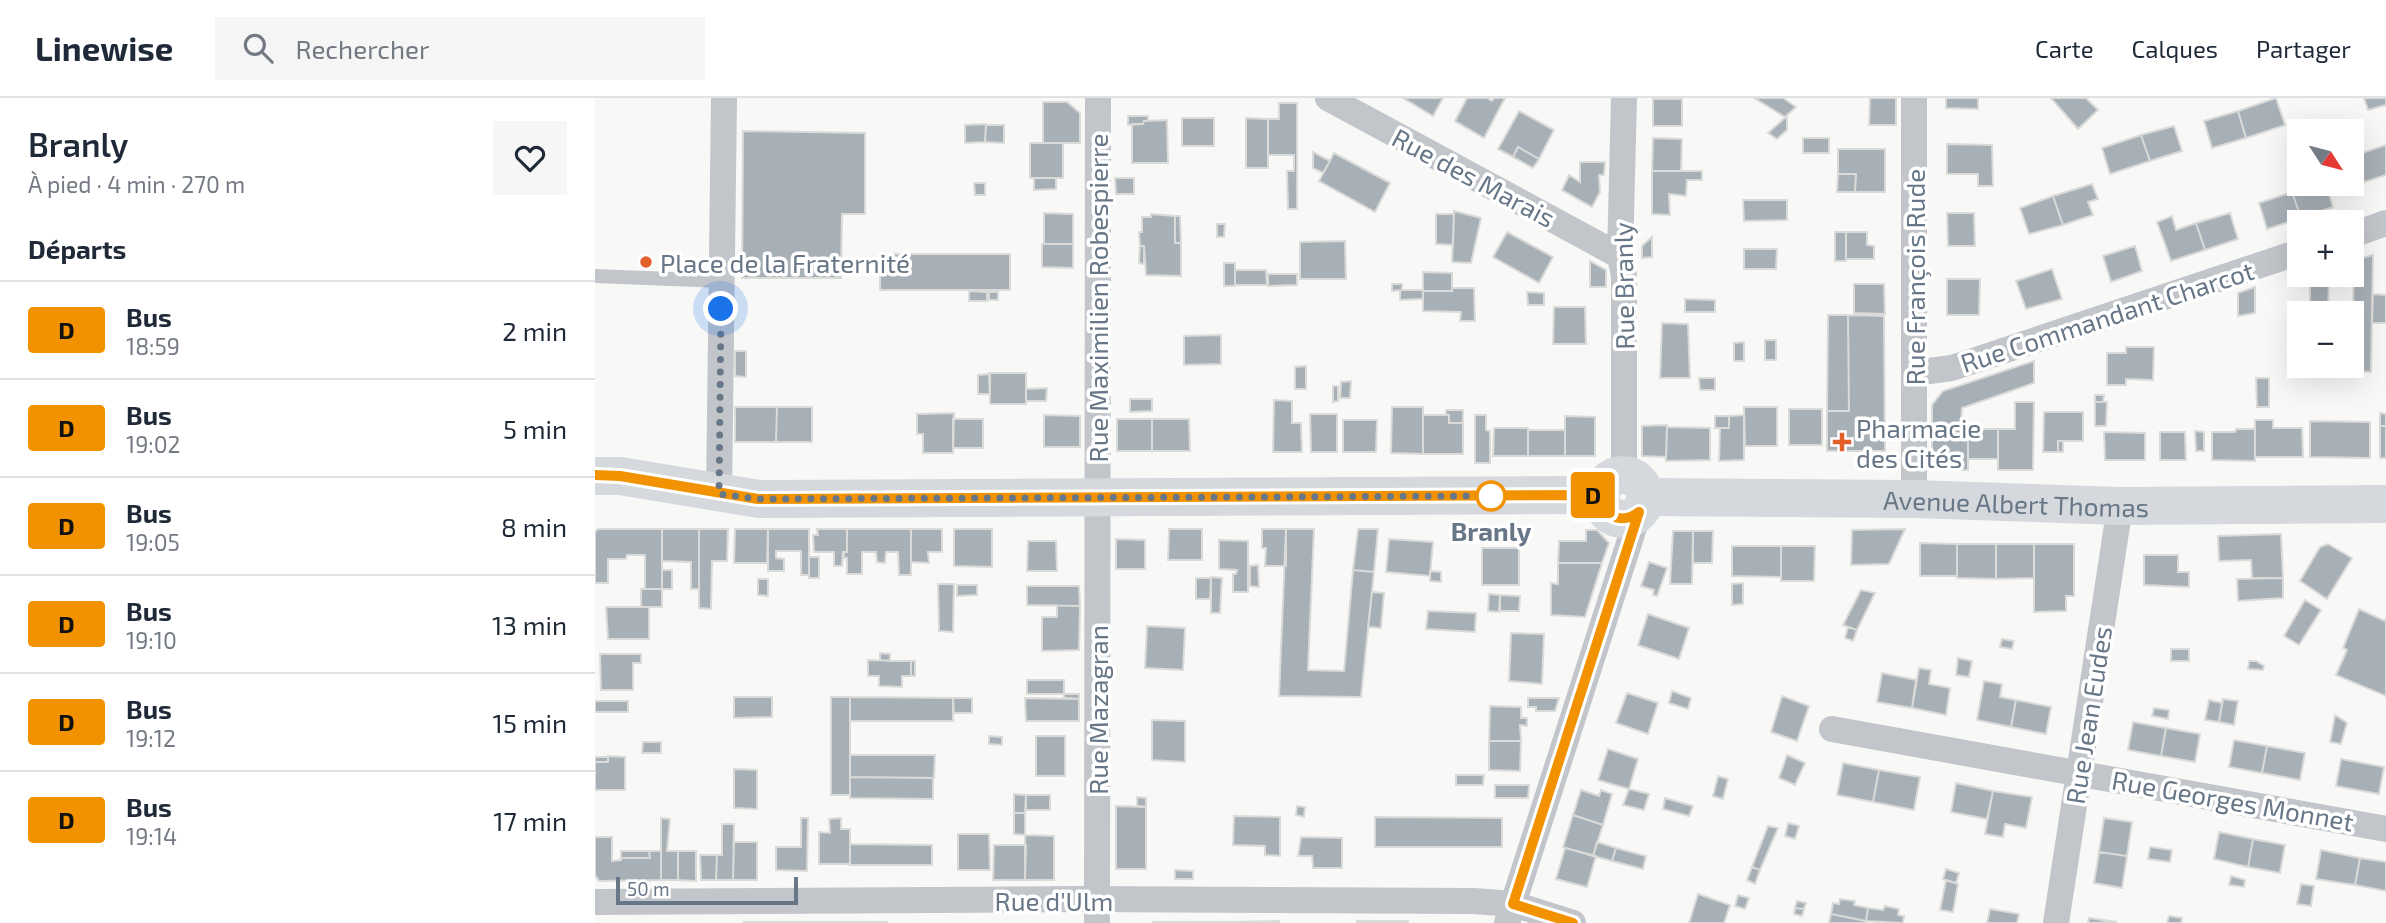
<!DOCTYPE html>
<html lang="fr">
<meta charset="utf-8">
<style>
body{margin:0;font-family:"Exo 2",sans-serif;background:#f6f6f7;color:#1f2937;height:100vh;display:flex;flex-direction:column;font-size:26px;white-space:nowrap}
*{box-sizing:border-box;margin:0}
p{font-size:23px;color:#747a83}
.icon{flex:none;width:38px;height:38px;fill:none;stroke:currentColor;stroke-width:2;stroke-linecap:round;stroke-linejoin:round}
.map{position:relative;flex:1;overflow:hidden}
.details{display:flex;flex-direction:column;background:#fff;width:595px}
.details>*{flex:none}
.badge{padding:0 14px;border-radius:5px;font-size:24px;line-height:46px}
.needle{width:46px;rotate:126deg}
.controls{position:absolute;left:1692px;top:21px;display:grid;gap:14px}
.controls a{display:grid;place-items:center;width:77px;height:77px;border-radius:0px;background:#fff;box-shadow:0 7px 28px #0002;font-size:35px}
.scale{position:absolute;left:21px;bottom:18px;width:182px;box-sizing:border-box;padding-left:7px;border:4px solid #687787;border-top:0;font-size:19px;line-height:24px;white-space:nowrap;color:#687787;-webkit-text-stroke:5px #fff;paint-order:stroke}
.you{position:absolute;width:35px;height:35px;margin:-18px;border:5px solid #fff;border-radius:50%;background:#1a73e8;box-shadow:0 0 0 10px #1a73e833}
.map>.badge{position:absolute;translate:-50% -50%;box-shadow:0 0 0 4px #fff}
h2{padding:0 28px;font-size:26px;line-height:63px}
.round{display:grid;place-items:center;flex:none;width:74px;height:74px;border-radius:0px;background:#f6f6f7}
.head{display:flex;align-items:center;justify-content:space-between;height:119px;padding:0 28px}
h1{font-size:33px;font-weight:600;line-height:52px}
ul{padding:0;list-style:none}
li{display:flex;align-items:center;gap:21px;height:98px;padding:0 28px;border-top:2px solid #e0e1e3}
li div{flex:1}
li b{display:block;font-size:26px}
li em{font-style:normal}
li .badge{min-width:77px;font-weight:700;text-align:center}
header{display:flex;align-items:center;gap:42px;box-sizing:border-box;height:98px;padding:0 35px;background:#fff;border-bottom:2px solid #e0e1e3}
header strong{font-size:33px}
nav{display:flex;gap:38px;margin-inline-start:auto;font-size:24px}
.search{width:490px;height:63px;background:#f6f6f7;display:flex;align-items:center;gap:18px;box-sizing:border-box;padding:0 24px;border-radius:0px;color:#747a83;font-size:26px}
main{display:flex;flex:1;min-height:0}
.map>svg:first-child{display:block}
.building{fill:#a8b0b7;stroke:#dadad8;stroke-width:2}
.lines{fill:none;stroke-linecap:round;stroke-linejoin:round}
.service{stroke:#c2c5ca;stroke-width:14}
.minor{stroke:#c2c5ca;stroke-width:26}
.primary{stroke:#d5d9dd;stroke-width:38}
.line-casing{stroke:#fff;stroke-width:16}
.line{stroke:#f39200;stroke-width:10}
.walk{stroke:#687787;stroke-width:7;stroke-dasharray:0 12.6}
.poi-dot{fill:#e35f2c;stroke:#fff;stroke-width:2.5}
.stop-dot{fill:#fff;stroke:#f39200;stroke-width:3.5}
.labels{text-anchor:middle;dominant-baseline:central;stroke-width:7;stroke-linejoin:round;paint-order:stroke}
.street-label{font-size:26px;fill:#687787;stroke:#fff}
.poi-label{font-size:26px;fill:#687787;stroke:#fff;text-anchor:start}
.stop-label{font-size:26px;font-weight:bold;fill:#687787;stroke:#fff}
</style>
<header>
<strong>Linewise</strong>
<div class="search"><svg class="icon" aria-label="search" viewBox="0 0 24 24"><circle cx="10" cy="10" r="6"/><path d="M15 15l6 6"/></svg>Rechercher</div>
<nav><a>Carte</a><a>Calques</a><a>Partager</a></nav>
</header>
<main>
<section class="details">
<div class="head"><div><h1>Branly</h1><p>À pied · 4 min · 270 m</p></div><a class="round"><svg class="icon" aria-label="heart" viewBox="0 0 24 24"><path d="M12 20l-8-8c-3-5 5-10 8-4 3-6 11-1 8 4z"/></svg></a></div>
<h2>Départs</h2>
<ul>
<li><span class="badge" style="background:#f39200;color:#111">D</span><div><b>Bus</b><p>18:59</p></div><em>2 min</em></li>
<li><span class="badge" style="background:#f39200;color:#111">D</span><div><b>Bus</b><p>19:02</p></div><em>5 min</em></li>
<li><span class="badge" style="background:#f39200;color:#111">D</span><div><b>Bus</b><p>19:05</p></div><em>8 min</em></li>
<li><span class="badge" style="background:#f39200;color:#111">D</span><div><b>Bus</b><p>19:10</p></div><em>13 min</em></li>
<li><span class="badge" style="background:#f39200;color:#111">D</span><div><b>Bus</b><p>19:12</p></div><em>15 min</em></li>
<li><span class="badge" style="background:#f39200;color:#111">D</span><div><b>Bus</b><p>19:14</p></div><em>17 min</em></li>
</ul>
</section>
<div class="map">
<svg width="1791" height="825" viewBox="0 0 1791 825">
<rect width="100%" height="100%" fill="#f8f8f6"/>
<!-- building -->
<path class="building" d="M808,0H848L838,18Z
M872,0H892L897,3L899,0H910L889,40L860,23Z
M1159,0H1188L1201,9L1190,19Z
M1275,0H1301V27H1274Z
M1351,0H1383V11L1351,10Z
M1456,0H1491L1503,12L1483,31Z
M1681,0L1690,27L1651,40L1643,13Z
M1769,0H1791V7L1773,12Z
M1058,1H1087V28H1058Z
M448,4H472L485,15V45H448Z
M684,5H702V111H693L692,73H699V57H673V21H684Z
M924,13L959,32L944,61L923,49L918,59L903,51Z
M1643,13L1651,40L1617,50L1609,23Z
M533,18H553V23H549L548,26L533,27Z
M1192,18V32L1182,41L1173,35Z
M587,20H619V48H587Z
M651,20L673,21V70H651Z
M572,22L573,65H537V26H548L549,23Z
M370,27L391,26L390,44L370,45Z
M391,27H409V45L390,44Z
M1579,28L1587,53L1555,63L1546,37Z
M148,33L270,35V116H247L246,180H147Z
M1546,37L1555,63L1515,76L1507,50Z
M1058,40L1087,41L1086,73H1057Z
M1208,40H1234V55H1208Z
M435,45H468V80H435Z
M1352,46L1397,47L1398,88H1383V76H1352Z
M1791,47V77L1769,84L1761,57Z
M923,49L944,61L938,70L918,59Z
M1243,51H1290V94H1260L1261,76H1243Z
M718,54L735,63L728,75L718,70Z
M739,55L795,85L780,114L724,83Z
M985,64H1010L1009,77H1004L1005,94L997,109L967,92L974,77L985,84Z
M1057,73H1107V82H1092L1091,98L1074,96L1075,117L1057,116Z
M1243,76H1261L1260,94H1242Z
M439,80H461V91L439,92Z
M520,80H539V96H521Z
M379,85H390V97H380Z
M1497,86L1503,101L1493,104L1498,117L1468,127L1458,98Z
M1721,86H1731L1738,109L1706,120L1697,94Z
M1697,94L1706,120L1672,131L1664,105Z
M1458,98L1468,127L1434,136L1425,110Z
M1148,102H1192V122L1149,123Z
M859,113L886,120L876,165L857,164Z
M449,115L478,116V146H449Z
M1352,115H1379L1380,148H1353Z
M1635,115L1643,141L1610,152L1601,125Z
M556,116L580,118V145H586V178L551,177L549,148H545L544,134H547V119H556Z
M841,116H859L858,147L841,146Z
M580,118H585L586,145H580Z
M1577,118L1581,132L1601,125L1610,152L1576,163L1562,124Z
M622,126H630L629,139H622Z
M912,134L958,159L944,185L898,159Z
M1240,134H1251V163H1240Z
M1251,134H1272V147L1279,148V161H1251Z
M1057,139V159L1047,160V148Z
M750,143L751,181H705V144Z
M447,146H478V170L447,169Z
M545,148H549V166L544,165Z
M1540,148L1547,173L1516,184L1508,158Z
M1149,151H1182L1181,171H1149Z
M285,156H415V192H285Z
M1778,157L1776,274L1757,273L1759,162Z
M995,163L1011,172V189H995Z
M629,165H640V188H629Z
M1457,171L1467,201L1431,211L1421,183Z
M640,172H671L672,187H640Z
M828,174L857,175V193H828Z
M673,176H702V187L673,188Z
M1715,177H1734L1733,215H1715Z
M1352,181H1385L1384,217H1352Z
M797,186H807V192L797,193Z
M1259,186H1289L1290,216L1259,215Z
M1660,189V215L1643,218V195Z
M857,190H879L880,223H865L866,214L828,213V193H857Z
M807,192H828V201L805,202V193Z
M374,193L392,194V203H374Z
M394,194H403V202H394Z
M932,194L949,195V207H933Z
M1778,196L1791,197V225H1777Z
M1090,201L1120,202V214H1090Z
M959,209H990L991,246H958Z
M1233,217H1253L1254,313H1232Z
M1253,217L1289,218L1290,353H1232V313H1254Z
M1067,225L1093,226L1095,280H1065Z
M626,237V266L589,267V238Z
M1170,242H1181V262H1170Z
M1149,244V263H1139V245Z
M1531,249H1559L1558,282L1531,281V287H1512V255H1531Z
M140,253H151V279L140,278Z
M1439,263V285L1367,310L1366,327H1337V307L1348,293Z
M711,268V291H700V269Z
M1715,268H1732V272H1715Z
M394,275H431V306H395Z
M395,276V296H383V277Z
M1104,280H1120V292H1105Z
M1661,280H1674V309H1662Z
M756,283L755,300H745L746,284Z
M738,288H743V303L738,304Z
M452,290L451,303H431V291Z
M1500,297H1509L1508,304H1500Z
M535,301H557V313L535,314Z
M679,302L697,303V325H706L707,354H678Z
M1420,304H1439L1438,372H1403V331H1420Z
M1500,304H1512L1511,328H1500Z
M140,309H182L181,344H140Z
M182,309H217V344H181Z
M797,309H828V356L796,355Z
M1149,309H1182V348H1150Z
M1194,311H1227V347H1194Z
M851,312H868V325H854V317H851Z
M1449,314H1488V343H1463V354H1448Z
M359,315L358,355H328V336H322V316Z
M1785,315L1791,316V328H1785Z
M715,316H742V354H716Z
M449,317L485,318V349H449Z
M828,317H854V325H868V356H828Z
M880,317H891V332L895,333V365H880Z
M1149,317V362L1124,363L1125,330H1134V318Z
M970,318L1000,319V358H970Z
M1120,318H1134V330H1120Z
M358,321H388V350H358Z
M522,321H557V353H522Z
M557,321H594L595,353H557Z
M748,322H782L781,354H748Z
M1660,322H1678V330H1707L1708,359H1660Z
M1715,323L1775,324V360L1715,359Z
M1072,327L1071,359L1047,358V328Z
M1785,328H1791V360H1785Z
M1072,329L1115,330V362L1071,363Z
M899,330H933V358H898Z
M1337,330L1373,331V372H1350L1337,358Z
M1373,331H1403V361H1373Z
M1641,331H1660V363L1617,362V334H1640Z
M933,332H970V358H933Z
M1600,333L1609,334V353H1601Z
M1509,334L1550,335V362H1510Z
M1565,334H1590L1591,362H1565Z
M1463,343H1468V354H1463Z
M3,431H67V491H50V457H32L31,461H13V485H0V434Z
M67,431H104V491H96V464L67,463Z
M104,431H133L132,463H117L116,511L104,510Z
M140,431H173L172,465H139Z
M173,431H214V477H206V453H181V460L189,461V473H173Z
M222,431H252V454H248L247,468H239V454H219L218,437H223Z
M252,431H316V477H304L303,454H291L290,465L282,464L281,454H267V476H252V460H249V454H252Z
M316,431H347V454H333L334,465L316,464Z
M359,431H397V469L359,468Z
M574,431H607V462H573Z
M667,431H691V468H670L671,450H667Z
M691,431H719L713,572L749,573L758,472L779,474L766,599L684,598Z
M763,431H783L779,474L758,472Z
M1310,431L1294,466L1256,467L1257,432Z
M991,432H1002L1014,445L1007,465H963L964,443H991Z
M1078,433H1098L1097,486H1075Z
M1098,433H1118L1117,465H1098Z
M1686,436L1688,480H1657L1656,462L1624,463L1623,438Z
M521,441L550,442V471H521Z
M794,441L838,444L835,478L791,474Z
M624,442L653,443V494H638V476H641L642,472L624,471Z
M433,443H461L462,473H432Z
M1325,445L1362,446V478H1325Z
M1362,446H1401V481L1362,480Z
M1401,446H1439V480L1401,481Z
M1439,446H1479V498H1471V513L1439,514Z
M1733,446L1757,460L1732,501L1705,483L1725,449Z
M1137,448H1186V479L1137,478Z
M1186,448H1220L1219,483H1186Z
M887,450H924V487H887Z
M1549,457H1583V474H1594V489L1549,487Z
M214,459H224V480H214Z
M1054,464L1072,470L1062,498L1058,497L1059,492L1046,488Z
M963,465H1007L990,519L956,517V485L963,486Z
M663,467L664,489L655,488V468Z
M67,472H77V491H67Z
M835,473L846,474V484L835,483Z
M616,479L627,480L625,515H616Z
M601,480H616L615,501H601Z
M1688,480V500L1643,503L1642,481Z
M163,481H173V498L163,497Z
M1148,485V506L1137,507V486Z
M343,486H359L358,534L344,533Z
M362,487H382V497L362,498Z
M432,488H484L485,508L432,507Z
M46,491H67V509H46Z
M1266,492L1280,495L1262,532L1248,527Z
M777,494L789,495L786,530L773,529Z
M894,496L905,497V514L893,513Z
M905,497L925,498L924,513H904Z
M1710,502L1726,512L1704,547L1689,538Z
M462,508H485L484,552L447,553V519H462Z
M11,509H54V541H13Z
M1764,511L1790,523L1791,520V598L1741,577L1752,552L1748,550Z
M833,513L881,515L880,534L831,531Z
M1053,516L1094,530L1084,561L1043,547Z
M552,528L590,530L588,572L550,570Z
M1253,529L1262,532L1258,543L1250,540Z
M916,535L949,536L947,586L914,583Z
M1407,541L1419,543L1417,551L1405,549Z
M1576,551H1594V563H1576Z
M285,555L295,556V563L285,562Z
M5,556H46V565H38V592H6Z
M1363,560L1377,563L1374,579L1361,577Z
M273,562L316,563V578H307V589L284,588V578H273Z
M316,563H320V578H316Z
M1654,563H1661L1669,568L1668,572L1653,571Z
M1324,570L1336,572L1334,586L1355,590L1351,617L1317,610Z
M1287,575L1321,582L1317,610L1282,604Z
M432,582H469V596H432Z
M1389,583L1407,586L1405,599L1421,602L1416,629L1382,622Z
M1077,593L1096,600L1093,611L1074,605Z
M1032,595L1063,605L1053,636L1021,625Z
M469,596H484V601L469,600Z
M1187,598L1214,608L1202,643L1176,634Z
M139,599H177V619L139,620Z
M236,599H255V697H236Z
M255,599L358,600V623H255Z
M358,600H377V615H359Z
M430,600L484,601V623H431Z
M933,600H964L960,613H941V609H933Z
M1628,601L1643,603L1639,627L1624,624Z
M1421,602L1456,609L1451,636L1416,629Z
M1614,602L1627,605L1624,624L1610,622Z
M0,603H33V614H0Z
M895,608L926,609V620H932V628L925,627L926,643H894Z
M1559,610L1574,612L1573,621L1557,618Z
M1740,617L1752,625L1746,646L1735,644Z
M557,622L590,623V664L557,662Z
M1538,624L1571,630L1566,658L1533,652Z
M1571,630L1605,636L1600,664L1566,658Z
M394,638L407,639V647L394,646Z
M441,638H470V678H441Z
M1639,642L1672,648L1667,675L1634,669Z
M894,643H926L925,673L894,672Z
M48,644H66V655H47Z
M1672,648L1710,655L1705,682L1667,675Z
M1013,651L1043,661L1034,691L1003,682Z
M255,657H340L339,680L255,679Z
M1192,657L1210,665L1200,687L1184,680Z
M13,658L30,659V692H0V664H13Z
M0,659H13V664H0Z
M1746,661L1789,669L1784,696L1741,688Z
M1248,665L1284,672L1278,704L1242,697Z
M139,671L162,672V711L139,710Z
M1284,672L1325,679L1319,712L1278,704Z
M861,677H889L888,687H861Z
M1123,678L1133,681L1128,701L1118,698Z
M255,679L338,680V701L255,700Z
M1361,685L1398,693L1392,721L1356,714Z
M900,687H934L933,700H900Z
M1034,691L1054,696L1049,712L1028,707Z
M986,692L1004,698L1006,692L1017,696L1008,727L978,717Z
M1398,693L1437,699L1431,730L1410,726L1408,739L1390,736Z
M419,696L431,697L430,715H419Z
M431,697H455V712H431Z
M542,699L551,700V709L542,708Z
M1070,700L1098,708L1094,718L1068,711Z
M521,708L551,709V771H521Z
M702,708L710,709L709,719L701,717Z
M419,715H430V737L419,736Z
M978,717L1008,727L998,758L968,749Z
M639,718L685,719V758L670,757V748L638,747Z
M780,719L907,720V749H780Z
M66,720L75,721L72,753H83V782H66Z
M206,720H213L212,773L181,772V749H206Z
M246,720V731H255V766H224V734L235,735L234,721Z
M1509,720L1537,724L1532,758L1504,754Z
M1193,725L1204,728L1200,741L1190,738Z
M127,726H139L138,782H121L122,757H127Z
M1173,728L1183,730L1165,772L1157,769Z
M1624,734L1658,741L1653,769L1619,761Z
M363,736H394L395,772H363Z
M430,737L459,738V782H430Z
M0,739H17V763L26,762V760H55L54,753H66V782L4,783L0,777Z
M706,739L747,740V770H718L717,758H703Z
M1658,741L1690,747L1685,775L1653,769Z
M139,744H162V782H138Z
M1002,744L1021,750L1017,763L998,758Z
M255,746L337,747V767H255Z
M399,747H431L430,782H398Z
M1555,749L1577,752L1575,764L1553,761Z
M970,750L1001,758L992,789L961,781Z
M1021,750L1051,758L1048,771L1017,763Z
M1726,752L1765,760L1760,787L1721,781Z
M26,753H54L55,760H26Z
M83,753H101V783L83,782Z
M1504,754L1532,758L1527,790L1499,785Z
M105,757H122L121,782H106Z
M1765,760L1791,764V793L1760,787Z
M1157,769L1165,772L1160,786L1152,782Z
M1351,771L1364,775L1361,785L1348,781Z
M580,772L598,773V781H580Z
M1636,778L1650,782L1649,789L1634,787Z
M1351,782L1363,786L1358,814L1345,812Z
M1706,786L1719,788L1716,808L1702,806Z
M1103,796L1135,807L1129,825H1094Z
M1143,797L1154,800L1150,811L1140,808Z
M1245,801L1260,803L1259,807L1273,810L1271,823L1236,816L1238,805L1244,806Z
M1202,803L1211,805L1209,811L1200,810Z
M1290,808L1304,811L1303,817L1309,818L1308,825L1271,823L1273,810L1288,812Z
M1200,810L1209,811L1207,818L1199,816Z
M1395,811L1424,816L1422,825H1392Z
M1236,816L1271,823L1270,825H1234Z
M1574,818L1587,820L1586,825H1572Z
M1494,820L1522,824L1493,825Z
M684,823V825H631V824Z
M762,823H813V825H762Z
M149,824H205V825H149Z
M205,824H292V825H205Z
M557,824H631V825Z"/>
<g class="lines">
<!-- service -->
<path class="service" d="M0,178L127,183"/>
<!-- minor -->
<path class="minor" d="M733,0L1025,158
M1029,0L1025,158L1029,178V377
M1319,0V401
M1757,137L1791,125
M1319,275L1357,270L1704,154
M124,396L129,0
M1237,631L1791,731
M0,804L484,801L879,803L918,806L978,825
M502,825L503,0
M912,825L1044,414
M1461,825L1525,408"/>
<!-- primary -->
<g class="primary">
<circle cx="1028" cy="399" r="22"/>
<path d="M0,378H25L164,401L1006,397"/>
<path id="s1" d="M1050,399L1319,401L1525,408L1791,406"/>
</g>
</g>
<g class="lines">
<!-- line casing -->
<g class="line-casing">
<path id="line" d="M0,377L25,378L163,401L1006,397C1007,419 1028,427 1044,414L918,806L978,825"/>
</g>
<!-- line -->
<use href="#line" class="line"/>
<!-- walk -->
<path class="walk" d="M126,211L124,396L163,401L900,398H896"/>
</g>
<!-- markers -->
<g class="poi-dot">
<circle cx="51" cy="164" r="7"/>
<path d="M1243.5 333.5h7v7h7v7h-7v7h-7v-7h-7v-7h7z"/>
</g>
<circle class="stop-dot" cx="896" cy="398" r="14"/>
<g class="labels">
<!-- street labels -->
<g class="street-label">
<text transform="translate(879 79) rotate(28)">Rue des Marais</text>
<text transform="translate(1319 179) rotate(-90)">Rue François Rude</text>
<text transform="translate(1028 188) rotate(-91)">Rue Branly</text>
<text transform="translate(502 200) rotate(-90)">Rue Maximilien Robespierre</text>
<text transform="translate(1512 218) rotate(-18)">Rue Commandant Charcot</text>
<text stroke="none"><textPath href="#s1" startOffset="371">Avenue Albert Thomas</textPath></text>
<text transform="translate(502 612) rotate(-90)">Rue Mazagran</text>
<text transform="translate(1493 617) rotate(-81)">Rue Jean Eudes</text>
<text transform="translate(1638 702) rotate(10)">Rue Georges Monnet</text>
<text x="459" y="802">Rue d'Ulm</text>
</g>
<!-- poi labels -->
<g class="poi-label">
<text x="65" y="164">Place de la Fraternité</text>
<text x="1261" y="329">Pharmacie<tspan x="1261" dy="30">des Cités</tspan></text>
</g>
<!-- stop labels -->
<g class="stop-label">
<text x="896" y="432">Branly</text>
</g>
</g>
</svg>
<div class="controls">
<a><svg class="needle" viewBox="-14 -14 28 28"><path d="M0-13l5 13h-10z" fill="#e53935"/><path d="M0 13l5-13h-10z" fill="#747a83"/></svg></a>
<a>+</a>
<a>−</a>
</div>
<div class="scale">50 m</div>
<div class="you" style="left:126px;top:211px"></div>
<b class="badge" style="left:998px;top:397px;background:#f39200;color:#111">D</b>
</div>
</main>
